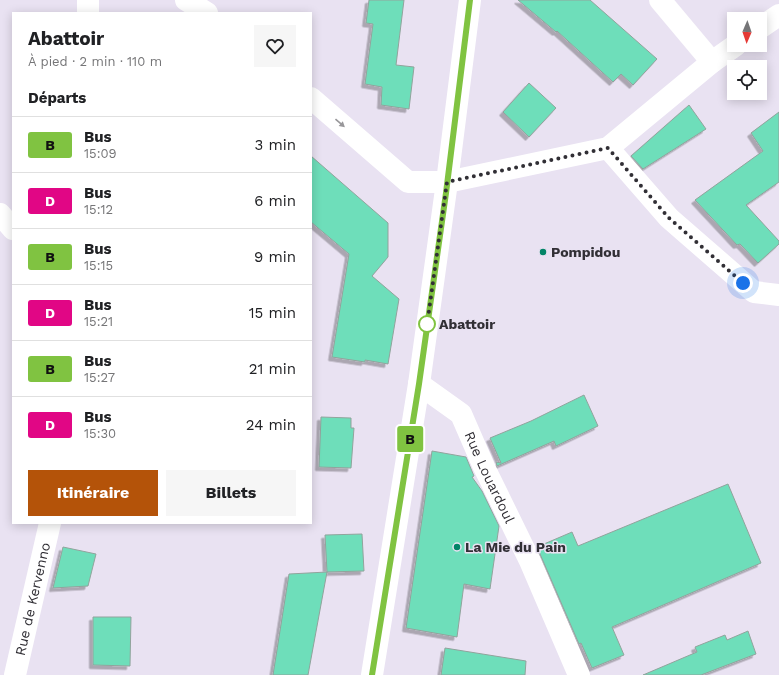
<!DOCTYPE html>
<html lang="fr">
<meta charset="utf-8">
<style>
body{margin:0;font-family:"Work Sans",sans-serif;background:#f6f6f6;color:#202124;height:100vh;display:flex;flex-direction:column;font-size:15px;white-space:nowrap}
*{box-sizing:border-box;margin:0}
p{font-size:13px;color:#757577}
.icon{flex:none;width:22px;height:22px;fill:none;stroke:currentColor;stroke-width:2;stroke-linecap:round;stroke-linejoin:round}
.map{position:relative;flex:1;overflow:hidden}
.details{position:absolute;left:12px;top:12px;width:300px;height:512px;display:flex;flex-direction:column;background:#fff;border-radius:0px;box-shadow:0 2px 10px #0003}
.details>*{flex:none}
.badge{padding:0 8px;border-radius:3px;font-size:14px;line-height:26px}
.needle{width:26px;rotate:182deg}
.buttons{position:absolute;left:727px;top:12px;display:grid;gap:8px}
.buttons a{display:grid;place-items:center;width:40px;height:40px;border-radius:0px;background:#fff;box-shadow:0 2px 10px #0003;font-size:20px}
.you{position:absolute;width:20px;height:20px;margin:-10px;border:3px solid #fff;border-radius:50%;background:#1a73e8;box-shadow:0 0 0 6px #1a73e833}
.map>.badge{position:absolute;translate:-50% -50%;box-shadow:0 0 0 2px #fff}
h2{padding:0 16px;font-size:15px;line-height:36px}
.round{display:grid;place-items:center;flex:none;width:42px;height:42px;border-radius:0px;background:#f6f6f6}
.summary{display:flex;align-items:center;justify-content:space-between;height:68px;padding:0 16px}
h1{font-size:19px;font-weight:700;line-height:30px}
.button{display:flex;gap:8px;margin-top:auto;padding:8px 16px}
.button a{flex:1;height:46px;border-radius:0px;background:#b45309;color:#fff;font-size:16px;font-weight:700;line-height:46px;text-align:center}
.button a+a{background:#f6f6f6;color:#202124}
ul{padding:0;list-style:none}
li{display:flex;align-items:center;gap:12px;height:56px;padding:0 16px;border-top:1px solid #e0e0e0}
li div{flex:1}
li b{display:block;font-size:15px}
li em{font-style:normal}
li .badge{min-width:44px;font-weight:700;text-align:center}
.map>svg:first-child{display:block}
.building{fill:#6edeba;stroke:#91a39c;filter:url(#shadow)}
.lines{fill:none;stroke-linecap:round;stroke-linejoin:round}
.minor{stroke:#fff;stroke-width:22}
.secondary{stroke:#fff;stroke-width:22}
.oneway{fill:#98979a}
.line-casing{stroke:#fff;stroke-width:9}
.line{stroke:#80c341;stroke-width:6}
.walk{stroke:#312f35;stroke-width:4;stroke-dasharray:0 7.2}
.poi-dot{fill:#028467;stroke:#e9e2f2;stroke-width:1.5}
.stop-dot{fill:#fff;stroke:#80c341;stroke-width:2}
.labels{text-anchor:middle;dominant-baseline:central;stroke-width:3;stroke-linejoin:round;paint-order:stroke}
.poi-label{font-size:14px;font-weight:bold;fill:#312f35;stroke:#e9e2f2;text-anchor:start}
.stop-label{font-size:14px;font-weight:bold;fill:#312f35;stroke:#e9e2f2;text-anchor:start}
.street-label{font-size:14px;fill:#312f35;stroke:#e9e2f2}
</style>
<div class="map">
<svg width="779" height="675" viewBox="0 0 779 675">
<defs>
<filter id="shadow"><feDropShadow dx="-3.5" dy="3.5" stdDeviation="0" flood-color="#0004"/></filter>
</defs>
<rect width="100%" height="100%" fill="#e9e2f2"/>
<!-- building -->
<path class="building" d="M369,0H404L396,65L414,67L409,109L381,105L382,87L365,84L373,24L366,23Z
M518,0H590L657,59L633,85L621,74L613,82L557,31L556,32Z
M529,83L556,108L529,137L503,112Z
M689,105L706,129L643,169L631,156Z
M779,112V182L746,205L779,241V244L758,263L740,244L737,245L695,200L763,151L751,133Z
M311,156L388,223V257L372,276L399,299L388,364L365,360V362L332,357L349,254L311,222Z
M584,395L598,426L556,446L554,441L497,466L496,462L501,463L490,438L531,421Z
M321,417L351,418V428H354L351,468L319,467Z
M432,451L466,457L474,476L472,477L482,491L499,526L490,589L464,584L457,637L406,628Z
M728,484L761,563L612,627L624,655L592,668L581,643L579,644L537,547L572,532L578,546Z
M362,534L364,571L327,572L325,535Z
M63,547L96,554L88,586L53,588Z
M327,572L308,675H273L289,574Z
M93,617H131L130,666L93,665Z
M748,631L756,654L701,675H643L697,652L695,647L725,635L727,640Z
M445,648L526,661L525,675H441Z"/>
<g class="lines">
<!-- minor -->
<g class="minor">
<path d="M660,0L712,62"/>
<path d="M88,13V0"/>
<path d="M760,28L779,15"/>
<path d="M608,148L669,218L754,292L779,295"/>
<path d="M447,182L608,148L712,62L736,45"/>
<path d="M0,214L13,229"/>
<path id="s1" d="M419,384L461,414L484,467L530,561L579,675"/>
<path id="s2" d="M15,675L50,523"/>
</g>
<!-- secondary -->
<path class="secondary" d="M186,0L207,13
M311,98L408,182H447
M372,675L419,384L447,182L470,0"/>
</g>
<!-- one-way arrows -->
<defs><path id="oneway-solid" d="M-6-.8H1V-3.2L6.5 0L1 3.2V.8H-6Z"/></defs>
<use class="oneway" href="#oneway-solid" transform="translate(340 123) rotate(41)"/>
<g class="lines">
<!-- line casing -->
<g class="line-casing">
<path id="line" d="M372,675L419,384L446,193L470,0"/>
</g>
<!-- line -->
<use href="#line" class="line"/>
<!-- walk -->
<path class="walk" d="M427,324V325L447,182L608,148L669,218L743,283"/>
</g>
<!-- markers -->
<g class="poi-dot">
<circle cx="543" cy="252" r="4"/>
<circle cx="457" cy="547" r="4"/>
</g>
<circle class="stop-dot" cx="427" cy="324" r="8"/>
<g class="labels">
<!-- poi labels -->
<g class="poi-label">
<text x="551" y="252">Pompidou</text>
<text x="465" y="547">La Mie du Pain</text>
</g>
<!-- stop labels -->
<g class="stop-label">
<text x="439" y="324">Abattoir</text>
</g>
<!-- street labels -->
<g class="street-label">
<text stroke="none"><textPath href="#s1" startOffset="121">Rue Louardoul</textPath></text>
<text stroke="none"><textPath href="#s2" startOffset="78">Rue de Kervenno</textPath></text>
</g>
</g>
</svg>
<div class="buttons">
<a><svg class="needle" viewBox="-14 -14 28 28"><path d="M0-13l5 13h-10z" fill="#e53935"/><path d="M0 13l5-13h-10z" fill="#757577"/></svg></a>
<a><svg class="icon" aria-label="locate" viewBox="0 0 24 24"><circle cx="12" cy="12" r="6"/><path d="M12 2v4M12 18v4M2 12h4M18 12h4"/></svg></a>
</div>
<div class="you" style="left:743px;top:283px"></div>
<b class="badge" style="left:410px;top:439px;background:#80c341;color:#111">B</b>
<section class="details">
<div class="summary"><div><h1>Abattoir</h1><p>À pied · 2 min · 110 m</p></div><a class="round"><svg class="icon" aria-label="heart" viewBox="0 0 24 24"><path d="M12 20l-8-8c-3-5 5-10 8-4 3-6 11-1 8 4z"/></svg></a></div>
<h2>Départs</h2>
<ul>
<li><span class="badge" style="background:#80c341;color:#111">B</span><div><b>Bus</b><p>15:09</p></div><em>3 min</em></li>
<li><span class="badge" style="background:#e10685;color:#fff">D</span><div><b>Bus</b><p>15:12</p></div><em>6 min</em></li>
<li><span class="badge" style="background:#80c341;color:#111">B</span><div><b>Bus</b><p>15:15</p></div><em>9 min</em></li>
<li><span class="badge" style="background:#e10685;color:#fff">D</span><div><b>Bus</b><p>15:21</p></div><em>15 min</em></li>
<li><span class="badge" style="background:#80c341;color:#111">B</span><div><b>Bus</b><p>15:27</p></div><em>21 min</em></li>
<li><span class="badge" style="background:#e10685;color:#fff">D</span><div><b>Bus</b><p>15:30</p></div><em>24 min</em></li>
</ul>
<div class="button"><a>Itinéraire</a><a>Billets</a></div>
</section>
</div>
